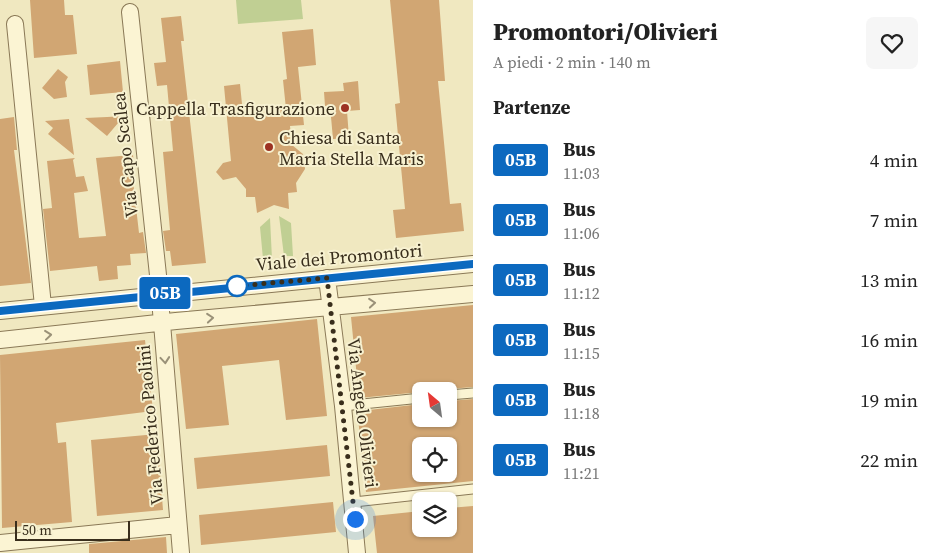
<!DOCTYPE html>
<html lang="it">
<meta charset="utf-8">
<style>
body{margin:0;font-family:"Source Serif 4",serif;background:#f6f6f6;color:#222;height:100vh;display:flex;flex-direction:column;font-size:19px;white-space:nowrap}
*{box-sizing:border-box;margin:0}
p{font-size:16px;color:#767676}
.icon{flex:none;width:28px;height:28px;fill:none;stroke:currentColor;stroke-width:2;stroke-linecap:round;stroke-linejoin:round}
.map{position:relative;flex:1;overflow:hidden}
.side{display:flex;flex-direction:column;background:#fff;width:465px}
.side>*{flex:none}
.badge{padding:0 10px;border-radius:4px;font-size:18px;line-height:32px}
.needle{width:32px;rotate:331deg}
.tools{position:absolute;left:412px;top:382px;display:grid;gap:10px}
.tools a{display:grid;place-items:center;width:45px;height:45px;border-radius:8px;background:#fff;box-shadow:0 1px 4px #0004;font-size:25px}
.scale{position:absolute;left:15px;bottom:12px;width:115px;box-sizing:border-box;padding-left:5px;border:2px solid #392e1c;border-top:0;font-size:14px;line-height:18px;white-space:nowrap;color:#392e1c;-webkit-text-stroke:4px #f7f1d0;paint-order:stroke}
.you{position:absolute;width:25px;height:25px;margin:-12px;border:4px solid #fff;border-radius:50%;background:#1a73e8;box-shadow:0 0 0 8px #1a73e833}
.map>.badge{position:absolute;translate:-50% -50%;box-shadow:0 0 0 2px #fff}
h2{padding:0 20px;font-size:19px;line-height:45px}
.round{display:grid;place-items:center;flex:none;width:52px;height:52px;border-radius:8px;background:#f6f6f6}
.headline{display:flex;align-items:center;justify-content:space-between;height:85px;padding:0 20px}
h1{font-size:24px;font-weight:800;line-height:38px}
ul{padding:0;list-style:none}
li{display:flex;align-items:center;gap:15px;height:60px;padding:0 20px}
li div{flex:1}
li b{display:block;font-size:19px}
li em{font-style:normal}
li .badge{min-width:55px;font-weight:700;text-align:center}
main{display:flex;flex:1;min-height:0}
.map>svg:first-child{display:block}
.green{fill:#c0cf93}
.building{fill:#d1a673;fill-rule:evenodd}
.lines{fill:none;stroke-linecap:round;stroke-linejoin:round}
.service-casing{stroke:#8a7957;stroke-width:11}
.minor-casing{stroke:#8a7957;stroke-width:18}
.service{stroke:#fbf4d3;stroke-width:9}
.minor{stroke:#fbf4d3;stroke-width:16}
.oneway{stroke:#9a9178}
.line-casing{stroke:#fff;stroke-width:11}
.line{stroke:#0c69bf;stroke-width:8}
.walk{stroke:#392e1c;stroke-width:5;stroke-dasharray:0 9}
.poi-dot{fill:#9d3223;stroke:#f7f1d0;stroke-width:2}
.stop-dot{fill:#fff;stroke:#0c69bf;stroke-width:2.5}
.labels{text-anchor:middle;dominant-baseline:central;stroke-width:4;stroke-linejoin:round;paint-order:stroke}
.poi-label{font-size:18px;fill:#392e1c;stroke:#f7f1d0;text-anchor:end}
.street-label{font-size:18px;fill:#392e1c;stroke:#f7f1d0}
</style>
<main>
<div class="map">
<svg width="473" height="553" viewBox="0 0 473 553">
<rect width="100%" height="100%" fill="#f0e8c0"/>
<!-- green -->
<path class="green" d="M236,0H301L303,19L238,24Z
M279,216L291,223L293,256H284Z
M270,218L272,259H263L260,227Z"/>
<!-- building -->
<path class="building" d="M30,0H64L65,15H73L77,54L34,58Z
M390,0H439L445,81H438L450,204L461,203L464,231L396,238L393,210L405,209L395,104L400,103Z
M181,16L184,41H181L206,263L172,266L170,251H166L163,231L170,230L163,152L173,151L167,85L157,86L154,63L166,62L161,18Z
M313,29L316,65L298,67L304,125L290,126L292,145L303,154L305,169L296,183L297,192L288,193L289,209L274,205L257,213L255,197H246V189L236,177L223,180L216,172L223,163L231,161L224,86L240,84L243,114L286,109L283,80L287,79L282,32Z
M120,61L123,92L90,95L87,65Z
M58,69L68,77L65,82L67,97L54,99L42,88Z
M358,81L360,110L347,111L349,138L333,139L330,106H325L324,92L344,91L343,83Z
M124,116L107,136L85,118L107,117Z
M14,117L17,150H14L31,283L0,286V119Z
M69,119L74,155L48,134L53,128L45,121Z
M133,155L135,181H133L139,233L143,232L146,253L130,254L131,265L117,266L118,279L99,281L97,266L50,271L43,209L52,208L47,161L75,158L73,160L76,177L84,176L88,191L74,193L79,238L106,236L96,158Z
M473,305V387L449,389V386L421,388V392L359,398L351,317Z
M317,319L327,416L286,420L279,360L222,366L229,425L186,429L176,334Z
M145,340L153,411L56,423L58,443L66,442L72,522L2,528L0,355Z
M473,399V481L366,492L358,418L361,417L360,411L421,404V419H449V401ZM421,446H449V474H421Z
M157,434L163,510L97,516L91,440Z
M327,445L330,476L197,489L194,458Z
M333,502L336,532L201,545L199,515Z
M473,506V553H377L373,516L421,511V529H449V508Z
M166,537L167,553H89V544Z"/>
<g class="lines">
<!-- service casing -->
<g class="service-casing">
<path id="service" d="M449,395L473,393
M343,406L421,398
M354,502L473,489"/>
</g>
<!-- minor casing -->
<g class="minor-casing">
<path id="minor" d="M130,12L158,275L181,553
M15,24L43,306
M327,278L343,406L357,553
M0,311L473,264
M0,340L176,321L473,294
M0,543L178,525"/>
</g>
<!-- service -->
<use href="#service" class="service"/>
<!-- minor -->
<use href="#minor" class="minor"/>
</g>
<!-- one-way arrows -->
<defs><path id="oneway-chevron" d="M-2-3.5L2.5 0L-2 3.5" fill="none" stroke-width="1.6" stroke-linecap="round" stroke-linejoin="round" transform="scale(1.25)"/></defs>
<g class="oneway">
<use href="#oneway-chevron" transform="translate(372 303) rotate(-5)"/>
<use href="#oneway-chevron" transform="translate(210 318) rotate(-5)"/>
<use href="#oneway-chevron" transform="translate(48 335) rotate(-6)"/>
<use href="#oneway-chevron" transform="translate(165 360) rotate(85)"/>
</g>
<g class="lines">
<!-- line casing -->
<g class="line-casing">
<path id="line" d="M0,311L473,264"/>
</g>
<!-- line -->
<use href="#line" class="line"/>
<!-- walk -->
<path class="walk" d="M237,286L327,278L355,519"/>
</g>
<!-- markers -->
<g class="poi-dot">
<circle cx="345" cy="108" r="5"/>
<circle cx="269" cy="147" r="5"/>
</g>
<circle class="stop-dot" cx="237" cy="286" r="10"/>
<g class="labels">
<!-- poi labels -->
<g class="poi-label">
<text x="335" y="108">Cappella Trasfigurazione</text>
<text x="279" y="137" text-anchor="start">Chiesa di Santa<tspan x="279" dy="21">Maria Stella Maris</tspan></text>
</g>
<!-- street labels -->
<g class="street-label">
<text transform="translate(125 155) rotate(-96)">Via Capo Scalea</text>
<text transform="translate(339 257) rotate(-5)">Viale dei Promontori</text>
<text transform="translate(363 413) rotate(83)">Via Angelo Olivieri</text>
<text transform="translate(150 425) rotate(-95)">Via Federico Paolini</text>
</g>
</g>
</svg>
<div class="tools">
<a><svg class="needle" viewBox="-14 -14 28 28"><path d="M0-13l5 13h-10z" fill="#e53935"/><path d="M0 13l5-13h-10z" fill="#767676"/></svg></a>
<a><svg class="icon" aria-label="locate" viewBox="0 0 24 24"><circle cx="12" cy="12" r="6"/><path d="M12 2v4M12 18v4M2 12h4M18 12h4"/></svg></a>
<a><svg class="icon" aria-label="layers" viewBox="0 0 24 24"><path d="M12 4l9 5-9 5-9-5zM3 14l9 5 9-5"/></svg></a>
</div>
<div class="scale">50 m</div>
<div class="you" style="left:355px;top:519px"></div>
<b class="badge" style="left:165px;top:293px;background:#0c69bf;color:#fff">05B</b>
</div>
<section class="side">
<div class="headline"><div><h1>Promontori/Olivieri</h1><p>A piedi · 2 min · 140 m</p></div><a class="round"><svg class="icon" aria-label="heart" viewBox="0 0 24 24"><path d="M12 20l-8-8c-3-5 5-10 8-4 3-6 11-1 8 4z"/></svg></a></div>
<h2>Partenze</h2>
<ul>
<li><span class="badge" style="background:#0c69bf;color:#fff">05B</span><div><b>Bus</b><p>11:03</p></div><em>4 min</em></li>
<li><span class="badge" style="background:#0c69bf;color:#fff">05B</span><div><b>Bus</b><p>11:06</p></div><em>7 min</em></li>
<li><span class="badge" style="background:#0c69bf;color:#fff">05B</span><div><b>Bus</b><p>11:12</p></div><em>13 min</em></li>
<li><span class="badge" style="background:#0c69bf;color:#fff">05B</span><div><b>Bus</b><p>11:15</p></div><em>16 min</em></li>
<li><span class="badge" style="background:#0c69bf;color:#fff">05B</span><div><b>Bus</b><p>11:18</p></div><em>19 min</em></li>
<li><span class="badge" style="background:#0c69bf;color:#fff">05B</span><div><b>Bus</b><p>11:21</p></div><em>22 min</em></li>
</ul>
</section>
</main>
